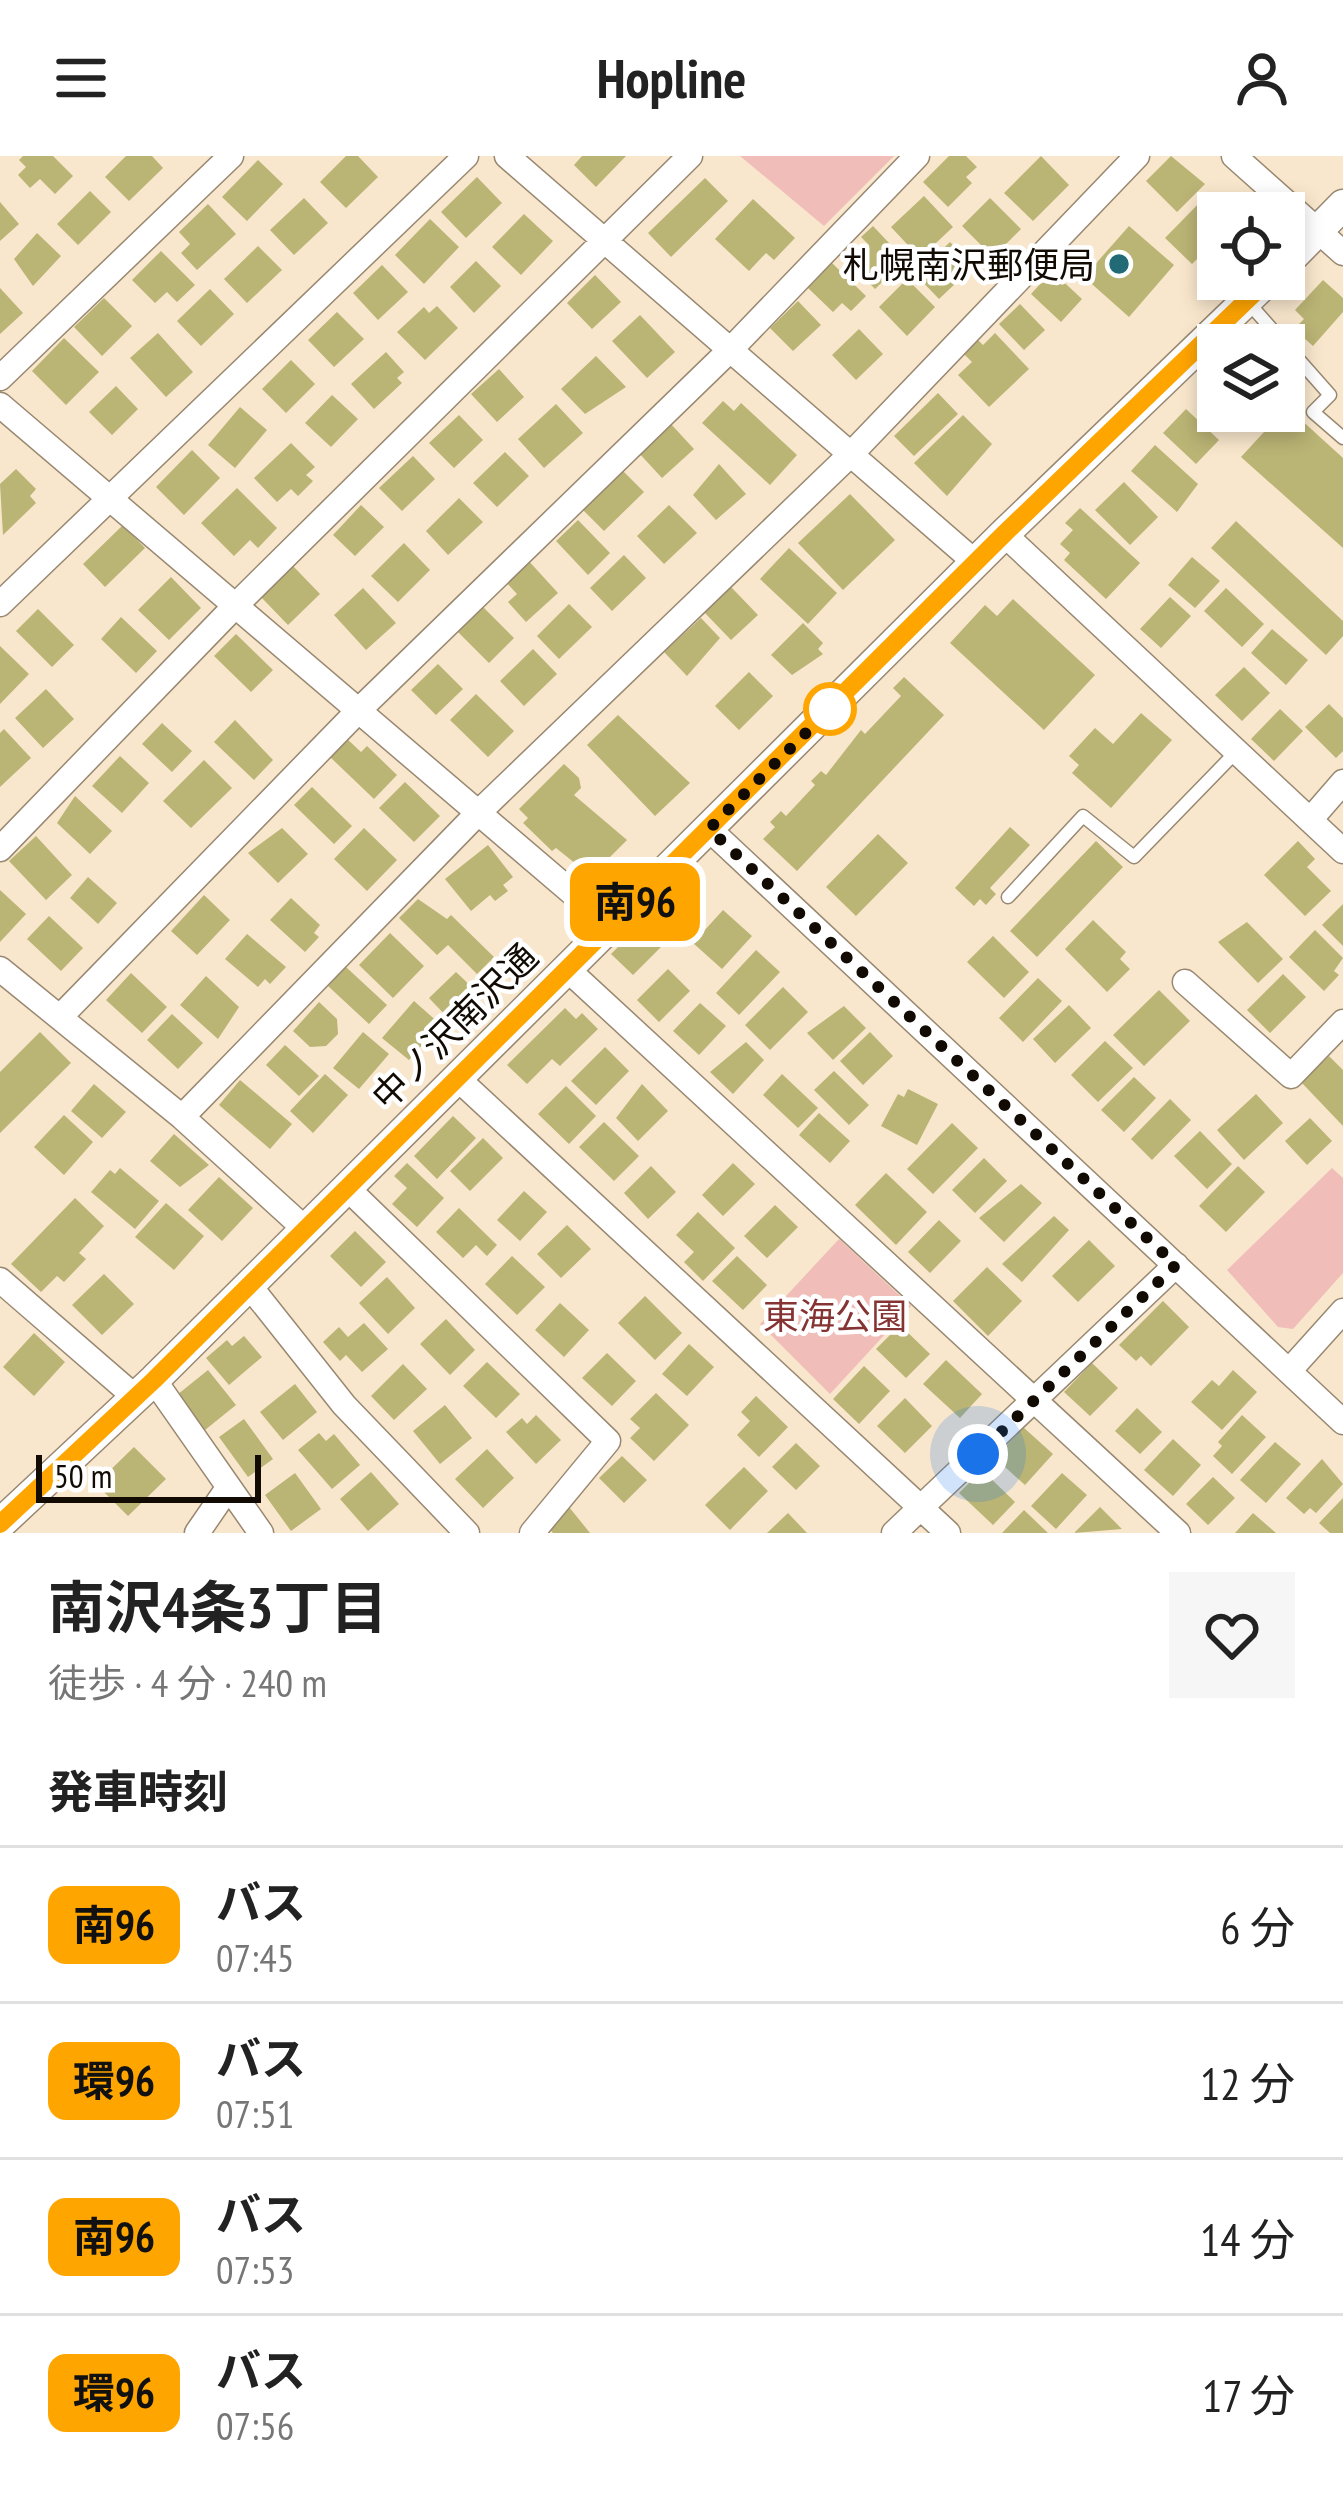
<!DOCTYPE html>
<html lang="ja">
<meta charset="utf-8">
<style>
body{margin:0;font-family:"PT Sans Narrow","Noto Sans JP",sans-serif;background:#f6f6f6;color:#222;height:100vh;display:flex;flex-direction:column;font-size:45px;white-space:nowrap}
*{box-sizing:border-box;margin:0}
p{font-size:39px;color:#767676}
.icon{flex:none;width:66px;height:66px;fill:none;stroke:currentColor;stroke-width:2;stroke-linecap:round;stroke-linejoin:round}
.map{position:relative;height:1377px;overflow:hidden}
.sheet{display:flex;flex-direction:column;background:#fff;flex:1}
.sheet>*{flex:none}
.badge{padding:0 24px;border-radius:18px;font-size:42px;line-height:78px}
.fabs{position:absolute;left:1197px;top:36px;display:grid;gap:24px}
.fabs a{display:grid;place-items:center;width:108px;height:108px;border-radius:0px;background:#fff;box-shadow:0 6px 18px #0003;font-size:60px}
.scale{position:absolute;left:36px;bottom:30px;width:225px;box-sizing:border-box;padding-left:12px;border:6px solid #110b04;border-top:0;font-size:33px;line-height:42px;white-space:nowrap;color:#110b04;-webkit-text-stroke:9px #fff;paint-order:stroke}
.you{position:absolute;width:60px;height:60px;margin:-30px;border:9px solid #fff;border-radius:50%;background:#1a73e8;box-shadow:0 0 0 18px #1a73e833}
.map>.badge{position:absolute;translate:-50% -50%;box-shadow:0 0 0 6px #fff}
h2{padding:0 48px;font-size:45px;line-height:108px}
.round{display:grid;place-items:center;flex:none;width:126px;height:126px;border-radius:0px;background:#f6f6f6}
.headline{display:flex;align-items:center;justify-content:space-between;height:204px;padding:0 48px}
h1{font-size:57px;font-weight:700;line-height:90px}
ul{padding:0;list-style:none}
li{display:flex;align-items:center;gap:36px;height:156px;padding:0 48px;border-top:3px solid #e0e0e0}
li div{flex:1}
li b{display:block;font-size:45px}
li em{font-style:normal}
li .badge{min-width:132px;font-weight:700;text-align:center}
header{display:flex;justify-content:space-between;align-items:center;height:156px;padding:0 48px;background:#fff;font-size:54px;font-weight:700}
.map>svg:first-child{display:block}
.green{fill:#f0bdb9}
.building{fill:#bab475}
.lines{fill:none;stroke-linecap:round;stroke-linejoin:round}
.service-casing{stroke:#998871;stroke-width:15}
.minor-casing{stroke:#998871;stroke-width:27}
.tertiary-casing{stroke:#998871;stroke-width:33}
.service{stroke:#fff;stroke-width:12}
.minor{stroke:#fff;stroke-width:24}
.tertiary{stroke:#fff;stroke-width:30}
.line-casing{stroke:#fff;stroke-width:27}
.line{stroke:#ffa500;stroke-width:18}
.walk{stroke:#110b04;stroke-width:12;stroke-dasharray:0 21.6}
.poi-dot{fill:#226b76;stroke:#fff;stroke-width:4.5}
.stop-dot{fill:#fff;stroke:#ffa500;stroke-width:6}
.labels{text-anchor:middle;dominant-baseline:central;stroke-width:9;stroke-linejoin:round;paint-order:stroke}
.poi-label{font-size:36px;fill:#110b04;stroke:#fff;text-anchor:end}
.street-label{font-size:36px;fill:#110b04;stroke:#fff}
.park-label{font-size:36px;fill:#853433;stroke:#fff}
</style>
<header><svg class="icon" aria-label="menu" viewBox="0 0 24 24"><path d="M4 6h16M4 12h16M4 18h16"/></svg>Hopline<svg class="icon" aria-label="person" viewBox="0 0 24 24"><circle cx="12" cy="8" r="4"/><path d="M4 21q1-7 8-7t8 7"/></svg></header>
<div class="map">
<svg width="1343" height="1377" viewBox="0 0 1343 1377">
<rect width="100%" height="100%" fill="#f9e7cd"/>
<!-- green -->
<path class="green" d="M740,0H894L824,70Z
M1332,1012L1343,1022V1117L1293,1173L1278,1171L1227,1114Z
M839,1083L911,1150L830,1238L760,1168Z"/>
<!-- building -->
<path class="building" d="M23,0H53L73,20L55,38L40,23L30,32L18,19L26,11L19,4Z
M126,0H152L163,12L129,45L105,21Z
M346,0H358L378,21L346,52L320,26Z
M582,0H626L596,31L574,9Z
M949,0H966L977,11L966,21L972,27L948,51L923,26Z
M1041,0L1069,29L1033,65L1004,37Z
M1171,0L1205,28L1177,56L1146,25Z
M258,4L283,28L247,65L222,41Z
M477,21L502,47L466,82L441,56Z
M705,22L728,45L671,101L648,77Z
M90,35L111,56L78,89L57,68Z
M1208,38L1228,57H1218V82L1192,108L1165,82Z
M924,40L953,71L920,102L891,71Z
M304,42L328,67L294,99L270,74Z
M990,42L1021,73L993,101L962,70Z
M753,43L795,82L774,104L766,97L749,115L715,83Z
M0,46L19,68L0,85Z
M208,48L236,78L197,114L181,97L190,88L179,76Z
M524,58L553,85L521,119L492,91Z
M430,63L459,91L424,128L395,99Z
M873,70L905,104L875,133L850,107L869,89L861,81Z
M1129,70L1174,109L1129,161L1084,121Z
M37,77L61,100L33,130L14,103Z
M950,86L974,110L939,143L916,119Z
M258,90L282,114L247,147L224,123Z
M161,95L195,129L177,146L167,136L155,147L132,124Z
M476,105L501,130L474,157L450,131Z
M832,107L866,140L851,155L842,147L833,156L808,132Z
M382,109L408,136L378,164L353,137Z
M1052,115L1082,143L1061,166L1031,138Z
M595,119L621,146L592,173L567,147Z
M907,123L935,151L907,180L879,151Z
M1323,124L1343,142V156L1313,190L1294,173L1304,163L1295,154Z
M0,132L23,157L0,178Z
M210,133L234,158L201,190L177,165Z
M104,142L132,170L102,200L74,171Z
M798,145L821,169L793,195L770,172Z
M1020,148L1045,174L1024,194L999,168Z
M437,150L458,172L425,204L397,176L424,151L429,157Z
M337,156L364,183L334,211L308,184Z
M640,159L675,196L647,222L612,185Z
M859,173L883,198L856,224L832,199Z
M158,177L193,216L166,241L130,202Z
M995,177L1029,213L989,251L958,219L972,206L963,197L977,183L983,189Z
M64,182L99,216L66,249L32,215Z
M386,196L404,216L397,222L402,227L374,253L351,228Z
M596,200L626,231L585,258L561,233Z
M291,204L315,228L286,257L262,233Z
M499,213L524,241L497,266L471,238Z
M116,230L138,253L112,279L89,256Z
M938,237L958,258L914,300L894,280Z
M332,239L358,263L331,291L305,267Z
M723,245L734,255L741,247L797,299L770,329L702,267Z
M556,248L583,277L544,312L518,283Z
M240,251L267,274L235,312L208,289Z
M1287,251L1343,302V392L1241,301Z
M1186,253L1219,284L1196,308L1163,277Z
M1234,255H1277L1257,276Z
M459,259L483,284L454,312L429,287Z
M963,259L992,288L947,340L914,307Z
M670,267L694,293L662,322L638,296Z
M291,287L315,311L306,319L313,325L298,340L291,333L277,346L254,322Z
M1155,289L1198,328L1177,356L1131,315Z
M192,294L220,322L184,359L156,331Z
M505,296L529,320L497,351L473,327Z
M413,300L435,323L402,355L379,332Z
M719,308L746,338L716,364L693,339Z
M16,313L36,333L30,340L36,347L3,379L0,328Z
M623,315L644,336L604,375L582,353Z
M1124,326L1158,361L1130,389L1095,354Z
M237,332L277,372L258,392L250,384L234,400L201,367Z
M850,338L895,384L843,434L798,387Z
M459,342L483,366L448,399L426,375Z
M361,349L384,371L355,400L333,379Z
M669,349L697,377L664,408L637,380Z
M1080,352L1140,407L1106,443L1064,404L1070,397L1060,388L1073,374L1065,367Z
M578,364L610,397L588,419L556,385Z
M1236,365L1343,465V480L1326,499L1211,392Z
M123,369L145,392L105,431L83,408Z
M404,387L430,414L398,446L371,420Z
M789,392L837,437L808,468L760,423Z
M624,399L646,422L612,455L590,432Z
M1192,401L1220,425L1195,452L1168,429Z
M526,402L558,437L526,466L508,446L517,438L503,423Z
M293,410L320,438L288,469L261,441Z
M171,421L201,452L169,484L138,454Z
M731,431L758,459L731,484L704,456Z
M363,432L396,467L366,494L334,459Z
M1226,432L1264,468L1242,491L1204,455Z
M1170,441L1191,460L1161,492L1140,473Z
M1013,443L1095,519L1044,574L950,487L985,449L997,460Z
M569,448L592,471L559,503L537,480Z
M483,451L514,482L489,507L458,476Z
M38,453L74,489L52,511L16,475Z
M121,461L157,495L136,517L101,483Z
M701,462L720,482L687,520L664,496Z
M803,467L823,487L818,493L823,498L792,519L771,499Z
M1272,473L1308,504L1286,529L1251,497Z
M236,478L273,514L251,536L214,500Z
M0,490L29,518L0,548Z
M533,493L557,518L524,550L500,525Z
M438,508L463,533L436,559L411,534Z
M1244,511L1270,537L1242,565L1215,539Z
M749,516L773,540L739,574L715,550Z
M904,521L944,559L797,715L763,683L775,671L770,666L781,655L786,660L815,629L811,625L821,615L826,619L861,574L865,578L901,540L893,532Z
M46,533L74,563L43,592L15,562Z
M476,538L514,575L488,601L450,564Z
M1329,548L1343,562V595L1336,602L1305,571Z
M1280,553L1303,575L1274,605L1251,583Z
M1141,557L1172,584L1111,652L1072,617L1079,609L1069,600L1095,572L1113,588Z
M618,559L690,627L655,660L587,589Z
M235,564L273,604L254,624L214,586Z
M162,567L192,595L172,616L142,588Z
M4,573L31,602L0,631V577Z
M346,582L361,596L367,590L397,619L374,643L329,600Z
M120,600L149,627L122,657L92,630Z
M204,604L232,632L191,672L163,645Z
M564,608L579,622L581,632L574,639L627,684L591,720L556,692L552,695L523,667L528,662L519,653Z
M405,626L440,660L414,686L379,652Z
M312,631L352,670L334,688L294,649Z
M75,640L112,675L90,698L57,667Z
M1010,671L1030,689L990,732L996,738L986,749L980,743L974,750L955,732Z
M282,672L308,698L278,727L248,697Z
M364,672L397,704L367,735L334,703Z
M878,678L908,707L856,760L826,731Z
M36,680L72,719L46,744L9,705Z
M1096,685L1123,711L1037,801L1010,775Z
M1298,685L1315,703L1307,711L1331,735L1305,760L1264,719Z
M488,689L513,721L503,729L508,735L495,745L490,739L471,755L445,723Z
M88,721L117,747L98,768L70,742Z
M683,732L703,753L673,783L652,763Z
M0,734L26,758L0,786Z
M204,739L230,764L197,799L171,775Z
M291,742L320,769L314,777L319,781L305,796L270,764Z
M418,743L447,763L451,759L494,801L477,818L448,789L437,799L399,762Z
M1343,748V790L1322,769Z
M723,754L752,780L722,813L693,787Z
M49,760L83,792L61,815L27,783Z
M1093,764L1126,796L1120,803L1130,813L1107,836L1065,793Z
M644,765L666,786L633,819L611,798Z
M1247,766L1283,803L1258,827L1218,786Z
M1315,774L1343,802L1334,815L1339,819L1324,835L1289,801Z
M390,777L424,810L393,842L359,809Z
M247,778L286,811L270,828L265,823L258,831L225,803Z
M993,780L1029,816L1004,842L967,806Z
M756,794L780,816L739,859L716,837Z
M346,811L387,849L369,868L328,830Z
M668,813L690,835L659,866L637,844Z
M456,816L475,834L447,861L429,842Z
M131,817L167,851L142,877L106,844Z
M1283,818L1306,841L1270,877L1247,854Z
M206,820L239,851L218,883L180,849Z
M1038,822L1062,845L1023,886L999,862Z
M783,831L808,856L770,894L745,869Z
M1159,834L1190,865L1144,910L1113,879Z
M414,845L440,868L409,904L382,882Z
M319,846L337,863L338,878L326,890L310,891L293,875Z
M700,847L726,870L699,899L673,875Z
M1069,849L1091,872L1055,907L1033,883Z
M844,850L866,872L833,904L807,877Z
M565,852L576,863L582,857L598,873L560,910L552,903L527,928L507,909Z
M172,858L203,887L178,913L147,884Z
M40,876L71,907L0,977V916Z
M363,876L389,898L359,933L333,912Z
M870,876L893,900L863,929L840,905Z
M1105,885L1133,912L1098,946L1071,919Z
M746,886L764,904L733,938L710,916Z
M285,889L319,920L299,940L266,909Z
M605,891L629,915L596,949L571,925Z
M1329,900L1343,914V970L1301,926Z
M834,915L869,949L849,969L814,934Z
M325,918L348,939L313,977L290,955Z
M782,918L818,952L798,972L763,939Z
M1134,921L1156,942L1124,976L1101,954Z
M240,924L292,968L270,993L219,949Z
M94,928L126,956L102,982L71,955Z
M642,928L668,955L638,985L616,962Z
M566,930L596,960L569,988L538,958Z
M908,933L938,948L917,989L881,970L898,938L904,941Z
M1256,938L1283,967L1244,1004L1217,974Z
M1170,943L1191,964L1152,1004L1131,983Z
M819,957L850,985L830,1007L799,979Z
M64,959L93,986L64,1019L34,991Z
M453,960L476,982L437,1023L414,1000Z
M1310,962L1332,985L1307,1009L1285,985Z
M604,966L639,1000L614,1025L579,991Z
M952,967L978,992L933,1038L907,1013Z
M1200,975L1232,1008L1207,1033L1174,1000Z
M174,978L209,1009L180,1031L150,1005Z
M483,982L503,1002L470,1035L450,1015Z
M984,1002L1007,1025L975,1057L952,1034Z
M407,1007L444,1042L417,1071L392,1048L407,1032L394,1020Z
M733,1007L755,1028L723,1060L702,1039Z
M651,1010L676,1036L648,1063L624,1037Z
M1238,1010L1265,1036L1226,1076L1199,1050Z
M120,1012L159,1045L135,1073L91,1036L110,1014L115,1018Z
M886,1017L927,1056L896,1089L855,1049Z
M219,1021L253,1052L222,1085L188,1054Z
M1021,1028L1042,1047L1004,1086L979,1062Z
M524,1035L547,1056L520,1085L497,1064Z
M75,1042L104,1070L79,1097L86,1103L64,1126L57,1120L41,1136L11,1108Z
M166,1047L204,1080L174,1114L135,1081Z
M775,1049L798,1071L767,1102L744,1080Z
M459,1052L497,1089L487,1100L476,1089L463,1102L436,1076Z
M698,1056L735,1092L703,1125L684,1106L694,1096L676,1079Z
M1054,1060L1069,1074L1022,1126L1002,1108Z
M939,1064L961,1085L930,1117L908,1096Z
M567,1069L591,1093L561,1122L537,1098Z
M355,1075L386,1106L361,1131L330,1100Z
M1089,1084L1115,1110L1078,1146L1052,1120Z
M512,1100L545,1131L517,1159L485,1128Z
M737,1100L767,1129L743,1154L712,1125Z
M987,1111L1022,1145L988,1180L953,1145Z
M104,1118L134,1148L102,1179L72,1149Z
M387,1121L415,1152L388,1178L359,1147Z
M645,1140L682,1177L655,1204L618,1167Z
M1163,1145L1189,1171L1151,1210L1141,1200L1136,1205L1119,1189Z
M560,1147L589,1174L564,1201L535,1174Z
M446,1163L475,1194L450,1219L420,1188Z
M364,1167L388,1193L362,1216L346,1199L340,1205L323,1186L339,1171L348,1181Z
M900,1169L930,1198L906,1222L876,1193Z
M34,1177L65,1206L34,1240L3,1211Z
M244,1180L262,1201L229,1229L206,1202L227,1184L232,1190Z
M689,1188L714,1211L687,1240L662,1218Z
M607,1197L636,1225L612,1250L582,1222Z
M946,1204L982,1238L960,1262L923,1228Z
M487,1206L520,1238L496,1262L463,1230Z
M1092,1207L1118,1232L1090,1260L1064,1236Z
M403,1208L427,1233L394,1264L371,1240Z
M864,1210L890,1235L859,1268L833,1243Z
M208,1214L236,1249L205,1274L177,1239Z
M1233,1214L1257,1236L1222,1274L1191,1246L1212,1224L1219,1230Z
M295,1228L317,1256L283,1284L260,1256Z
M656,1237L689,1269L654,1305L630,1282L640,1272L630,1263Z
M756,1240L788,1271L759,1301L737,1279L750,1265L741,1256Z
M905,1242L932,1270L905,1297L877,1270Z
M445,1249L472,1282L440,1308L413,1275Z
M1137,1252L1162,1276L1140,1298L1115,1275Z
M536,1259L561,1284L536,1308L506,1276L522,1262L527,1268Z
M1242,1259L1266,1281L1232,1318L1213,1300L1222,1290L1218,1286Z
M244,1263L273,1303L248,1321L219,1281Z
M1023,1271L1053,1298L1025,1329L995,1302Z
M319,1277L326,1285L334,1278L360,1309L332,1333L298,1294Z
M1173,1283L1201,1309L1173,1340L1144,1314Z
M1275,1286L1301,1308L1266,1347L1240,1324Z
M796,1287L820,1310L796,1334L772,1311Z
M134,1291L166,1323L128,1360L96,1328Z
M487,1293L514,1322L483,1352L455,1323Z
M622,1300L647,1324L624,1347L599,1322Z
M1322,1303L1343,1328L1316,1357L1310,1352L1304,1358L1286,1342Z
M744,1311L768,1335L730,1374L705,1349Z
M982,1314L1015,1346L993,1369L959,1337Z
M371,1316L399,1348L368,1375L340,1343Z
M295,1317L321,1353L291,1375L265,1339Z
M1062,1317L1087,1339L1056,1373L1031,1350Z
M1213,1321L1235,1342L1208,1369L1186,1348Z
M1343,1342V1377H1330L1319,1367Z
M569,1351L590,1377H553L547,1370Z
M1100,1351L1122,1373L1074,1377Z
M1024,1354L1048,1377H1002Z
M788,1357L807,1377H767Z
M1253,1357L1276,1377H1235Z"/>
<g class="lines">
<!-- service casing -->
<g class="service-casing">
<path id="service" d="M1247,145L1330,239L1313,256L1343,282
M1008,741L1083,660L1134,701L1236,596"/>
</g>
<!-- minor casing -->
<g class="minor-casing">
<path id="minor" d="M507,0L976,407
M1234,0L1343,97
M0,222L231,0
M0,249L610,769
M1004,378L1343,695
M0,448L466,0
M1310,664L1343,626
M709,673L1343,1266
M0,693L237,448L690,0
M0,813L182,961L304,1072
M567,813L1178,1377
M1185,826L1291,920L1343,866
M61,860L360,553L732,192L917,0
M457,922L948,1377
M182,961L479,656L853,296L1137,0
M346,1031L608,1285L532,1377
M0,1124L135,1241
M248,1128L344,1249L467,1377
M1289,1215L1343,1155
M154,1224L261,1377
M197,1377L228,1332
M894,1377L1176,1109"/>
</g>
<!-- tertiary casing -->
<g class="tertiary-casing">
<path id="tertiary" d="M1284,109L1343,49
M0,1368L154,1224L1004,378L1269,123"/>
</g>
<!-- service -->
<use href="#service" class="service"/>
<!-- minor -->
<use href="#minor" class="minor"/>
<!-- tertiary -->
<use href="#tertiary" class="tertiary"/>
</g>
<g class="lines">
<!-- line casing -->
<g class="line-casing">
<path id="line" d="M0,1368L154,1224L1004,378L1269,123"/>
</g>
<!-- line -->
<use href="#line" class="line"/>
<!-- walk -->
<path class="walk" d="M830,553L833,550L709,673L1176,1109L978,1298"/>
</g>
<!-- markers -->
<circle class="poi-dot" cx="1119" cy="108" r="12"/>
<circle class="stop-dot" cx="830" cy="553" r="24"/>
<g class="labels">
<!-- poi labels -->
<g class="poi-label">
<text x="1095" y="108">札幌南沢郵便局</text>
</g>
<!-- street labels -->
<g class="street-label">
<text transform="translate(454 870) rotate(-45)">中ノ沢南沢通</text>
</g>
<!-- park labels -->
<g class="park-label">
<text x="835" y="1159">東海公園</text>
</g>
</g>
</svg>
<div class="fabs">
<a><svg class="icon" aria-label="locate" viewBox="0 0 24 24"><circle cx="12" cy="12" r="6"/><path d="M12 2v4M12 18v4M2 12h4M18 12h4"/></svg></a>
<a><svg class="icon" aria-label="layers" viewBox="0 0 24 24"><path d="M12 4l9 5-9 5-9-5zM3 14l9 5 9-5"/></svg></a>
</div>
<div class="scale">50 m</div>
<div class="you" style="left:978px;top:1298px"></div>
<b class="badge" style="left:635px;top:746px;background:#ffa500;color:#111">南96</b>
</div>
<section class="sheet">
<div class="headline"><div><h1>南沢4条3丁目</h1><p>徒歩 · 4 分 · 240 m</p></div><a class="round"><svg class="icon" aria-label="heart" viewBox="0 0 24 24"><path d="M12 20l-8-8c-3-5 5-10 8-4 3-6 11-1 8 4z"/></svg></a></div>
<h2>発車時刻</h2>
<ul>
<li><span class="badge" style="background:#ffa500;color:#111">南96</span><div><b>バス</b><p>07:45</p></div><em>6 分</em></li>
<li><span class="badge" style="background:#ffa500;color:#111">環96</span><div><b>バス</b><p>07:51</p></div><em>12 分</em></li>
<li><span class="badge" style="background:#ffa500;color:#111">南96</span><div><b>バス</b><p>07:53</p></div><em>14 分</em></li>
<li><span class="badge" style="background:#ffa500;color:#111">環96</span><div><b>バス</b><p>07:56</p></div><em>17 分</em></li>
</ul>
</section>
